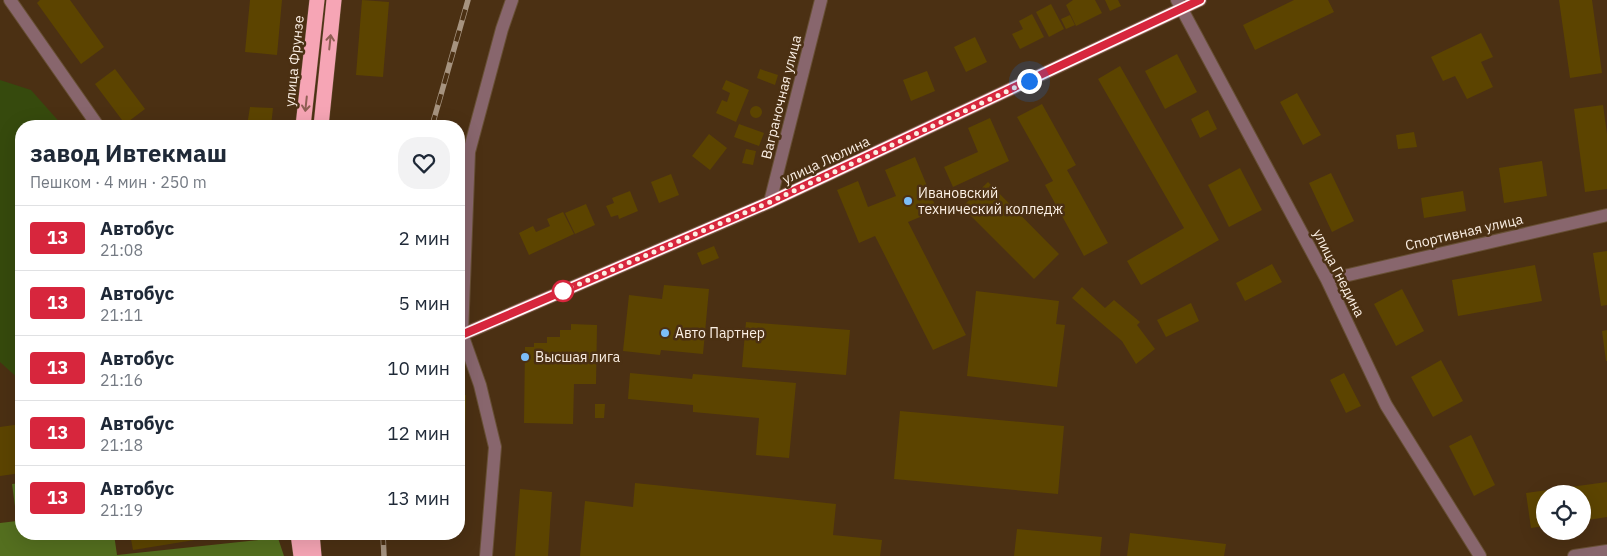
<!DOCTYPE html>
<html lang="ru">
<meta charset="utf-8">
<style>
body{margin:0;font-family:"IBM Plex Sans",sans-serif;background:#f2f2f3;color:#1f2937;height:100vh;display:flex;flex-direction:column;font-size:19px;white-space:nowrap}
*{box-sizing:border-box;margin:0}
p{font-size:16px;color:#747a83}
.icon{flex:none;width:28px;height:28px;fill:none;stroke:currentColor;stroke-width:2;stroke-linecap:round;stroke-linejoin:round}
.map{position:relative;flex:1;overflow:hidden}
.details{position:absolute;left:15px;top:120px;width:450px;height:420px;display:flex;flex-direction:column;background:#fff;border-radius:20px;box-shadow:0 5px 20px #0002}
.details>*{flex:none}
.badge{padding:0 10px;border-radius:4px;font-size:18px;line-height:32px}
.fabs{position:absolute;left:1536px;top:485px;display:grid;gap:10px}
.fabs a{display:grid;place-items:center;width:55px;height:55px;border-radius:50%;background:#fff;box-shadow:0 5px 20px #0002;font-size:25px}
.you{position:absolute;width:25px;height:25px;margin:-12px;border:4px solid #fff;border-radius:50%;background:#1a73e8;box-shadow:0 0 0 8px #1a73e833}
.map>.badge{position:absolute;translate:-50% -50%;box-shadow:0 0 0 2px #fff}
.round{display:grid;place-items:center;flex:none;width:52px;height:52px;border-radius:20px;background:#f2f2f3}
.summary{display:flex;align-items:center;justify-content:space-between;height:85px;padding:0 15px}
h1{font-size:24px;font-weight:800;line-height:38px}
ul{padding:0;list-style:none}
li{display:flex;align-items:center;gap:15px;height:65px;padding:0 15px;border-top:1px solid #e0e1e3}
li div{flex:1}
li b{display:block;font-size:19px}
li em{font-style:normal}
li .badge{min-width:55px;font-weight:700;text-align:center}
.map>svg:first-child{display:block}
.green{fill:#364a0d}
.forest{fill:#546f1f}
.building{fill:#5c4400}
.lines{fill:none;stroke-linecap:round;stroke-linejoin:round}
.minor-casing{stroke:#674f34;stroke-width:14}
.major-casing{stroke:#674f34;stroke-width:14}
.highway-casing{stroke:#674f34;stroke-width:16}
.minor{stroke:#88666d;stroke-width:12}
.major{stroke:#d794a1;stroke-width:12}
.highway{stroke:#f6a5b5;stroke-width:15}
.rail-casing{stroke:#a6937f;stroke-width:5.5}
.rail{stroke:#4b3013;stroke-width:4;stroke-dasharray:11;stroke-linecap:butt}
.oneway{stroke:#8f5f54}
.line-casing{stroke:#fff;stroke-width:11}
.line{stroke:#d7263d;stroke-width:8}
.walk{stroke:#fbefe4;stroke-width:5;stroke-dasharray:0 9}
.poi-dot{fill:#7cbef9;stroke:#4b3013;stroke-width:2}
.stop-dot{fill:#fff;stroke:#d7263d;stroke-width:2.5}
.labels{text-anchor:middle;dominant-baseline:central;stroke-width:5;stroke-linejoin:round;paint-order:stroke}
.street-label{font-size:14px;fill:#fbefe4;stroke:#4b3013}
.poi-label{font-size:14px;fill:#fbefe4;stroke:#4b3013;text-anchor:start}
</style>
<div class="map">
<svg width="1607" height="556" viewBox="0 0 1607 556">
<rect width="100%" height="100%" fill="#4b3013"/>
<!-- green -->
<path class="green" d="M0,80L31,90L63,126H21V381L0,362Z"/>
<!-- forest -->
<path class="forest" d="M21,483V534H114L117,555L278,538L284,556H0V523L17,521L12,484Z"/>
<!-- building -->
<path class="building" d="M40,0H70L104,47L81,64L37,3Z
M250,0H282L277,55L245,52Z
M362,0L389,2L383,77L356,75Z
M1073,0H1095L1102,13L1076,26L1066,5Z
M1105,0H1118L1121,6L1110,11Z
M1294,0H1328L1334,12L1255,50L1243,25Z
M1559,0H1592L1602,73L1570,78Z
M1051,4L1064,29L1049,37L1036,12Z
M1032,14L1044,37L1020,49L1012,34L1023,29L1019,21Z
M1070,15L1075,25L1066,29L1061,19Z
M1481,33L1493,57L1481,62L1493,87L1467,99L1455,76L1443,81L1431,57Z
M975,37L987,62L966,72L954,47Z
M1177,54L1197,92L1165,109L1145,71Z
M1120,66L1219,240L1141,285L1127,261L1184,228L1098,79Z
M115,69L145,109L125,124L95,84Z
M760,69L778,75L775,85L757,78Z
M927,71L935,91L911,101L903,80Z
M726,80L749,90L736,122L716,113L722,100L727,102L730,93L722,89Z
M1297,93L1321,135L1303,145L1280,102Z
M1042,104L1076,165L1067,170L1108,243L1084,256L1045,185L1053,181L1017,117Z
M1603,105L1607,134V189L1585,192L1574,109Z
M750 112a6 6 0 1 1 12 0a6 6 0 1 1-12 0Z
M250,107L273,108L271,126H247Z
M1208,110L1217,129L1200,138L1191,119Z
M990,118L1009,161L953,187L944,167L978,152L968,128Z
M739,124L764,133L759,146L734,137Z
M1414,132L1417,147L1398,149L1396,135Z
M709,134L727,148L710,170L692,156Z
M746,149L756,151L753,165L742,163Z
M915,157L937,210L908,222L966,335L933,350L875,236L859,243L837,190L858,181L868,207L896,196L885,170Z
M1542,161L1547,196L1504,203L1499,168Z
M1240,168L1262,210L1229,227L1208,185Z
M1331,173L1354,221L1332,232L1309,183Z
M671,174L679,195L659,203L651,182Z
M988,182L1059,254L1034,279L962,207Z
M630,191L638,211L619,219L618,215L611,217L606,206L614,203L612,198Z
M1463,191L1466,211L1424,218L1421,198Z
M586,204L595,225L575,234L565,213Z
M563,212L574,234L529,255L519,233L533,226L536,232L550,226L547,219Z
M714,246L719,258L702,265L697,253Z
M1607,251V305L1601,306L1593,253Z
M1272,264L1282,282L1245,301L1236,283Z
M1535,265L1542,301L1458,316L1452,280Z
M664,285L709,289L703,354L661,350L660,355L623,351L629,295L662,299Z
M1082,287L1105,308L1114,300L1140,322L1137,325L1155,349L1136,364L1122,341L1072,298Z
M1402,289L1424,331L1396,346L1374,304Z
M976,291L1059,301L1056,324L1065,325L1057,387L967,376Z
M1191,303L1199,321L1166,337L1157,320Z
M746,322L850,330L846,375L742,367Z
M571,324L597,325L596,384H574L573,424L524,423L525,347H534V343H547V337H560V330H571Z
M1607,330V361H1606L1602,331Z
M1441,360L1463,401L1433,417L1411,377Z
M630,373L692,379L693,374L796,383L789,458L756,455L759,418L693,412V405L628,399Z
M1344,373L1361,406L1346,413L1330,380Z
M459,394L466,395L464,463H459Z
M595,404H605L604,418H595Z
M900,411L1064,426L1058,494L894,479Z
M21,424V473L0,476V427Z
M1471,435L1495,485L1474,496L1449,446Z
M1607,482V517L1582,521V494H1545V526L1531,528L1526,493Z
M635,483L836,504L833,535L882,540L880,556H580L585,501L633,507Z
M520,489L552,492L548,556H515Z
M1017,529L1102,537L1100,556H1014Z
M1130,533L1226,544L1224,556H1127Z
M130,534H212L213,537L133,550Z"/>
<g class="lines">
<!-- minor casing -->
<g class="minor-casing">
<path id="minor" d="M10,0L98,126
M1177,0L1327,280L1386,405L1480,556
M770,202L821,0
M1327,280L1607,215
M486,556L495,447L480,385L462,334L469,152L502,29L512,0
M1574,556L1607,551"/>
</g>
<!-- major casing -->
<g class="major-casing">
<path id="major" d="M459,336L770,202L1200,0"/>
</g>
<!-- highway casing -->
<g class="highway-casing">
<path id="highway" d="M303,126L317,0
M321,126L334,0
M298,534L301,556
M312,534L314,556"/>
</g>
<!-- minor -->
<use href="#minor" class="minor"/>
<!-- major -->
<use href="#major" class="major"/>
<!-- highway -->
<use href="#highway" class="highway"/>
<!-- rail casing -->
<g class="rail-casing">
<path id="rail" d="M432,126L468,0
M383,534L384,556"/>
</g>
<!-- rail -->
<use href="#rail" class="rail"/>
</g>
<!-- one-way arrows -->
<defs><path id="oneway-shaft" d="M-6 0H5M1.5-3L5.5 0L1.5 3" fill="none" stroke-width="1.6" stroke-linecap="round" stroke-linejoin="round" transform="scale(1.25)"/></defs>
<g class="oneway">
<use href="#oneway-shaft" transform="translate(330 42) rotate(-84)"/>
<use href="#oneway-shaft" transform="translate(306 104) rotate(96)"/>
</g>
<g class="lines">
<!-- line casing -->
<g class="line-casing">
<path id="line" d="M459,336L770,202L1200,0"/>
</g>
<!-- line -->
<use href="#line" class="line"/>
<!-- walk -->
<path class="walk" d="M563,291L770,202L1029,81"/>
</g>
<!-- markers -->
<g class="poi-dot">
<circle cx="908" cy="201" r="5"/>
<circle cx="665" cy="333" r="5"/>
<circle cx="525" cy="357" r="5"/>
</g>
<circle class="stop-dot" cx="563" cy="291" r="10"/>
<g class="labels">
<!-- street labels -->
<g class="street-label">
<text transform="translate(294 61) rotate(-84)">улица Фрунзе</text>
<text transform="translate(781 97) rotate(-76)">Ваграночная улица</text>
<text transform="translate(826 160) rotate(-25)">улица Люлина</text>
<text transform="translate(1464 232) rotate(-13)">Спортивная улица</text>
<text transform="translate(1339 273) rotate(63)">улица Гнедина</text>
</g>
<!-- poi labels -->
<g class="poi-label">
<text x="918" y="193">Ивановский<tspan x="918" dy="16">технический колледж</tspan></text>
<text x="675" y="333">Авто Партнер</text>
<text x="535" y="357">Высшая лига</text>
</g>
</g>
</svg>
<div class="fabs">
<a><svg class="icon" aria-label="locate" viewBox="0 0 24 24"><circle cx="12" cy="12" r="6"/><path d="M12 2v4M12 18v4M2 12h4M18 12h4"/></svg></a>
</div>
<div class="you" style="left:1029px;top:81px"></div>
<section class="details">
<div class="summary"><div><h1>завод Ивтекмаш</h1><p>Пешком · 4 мин · 250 m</p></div><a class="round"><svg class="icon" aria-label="heart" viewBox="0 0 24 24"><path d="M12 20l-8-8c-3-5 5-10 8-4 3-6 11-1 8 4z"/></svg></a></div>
<ul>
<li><span class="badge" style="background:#d7263d;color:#fff">13</span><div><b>Автобус</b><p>21:08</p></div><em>2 мин</em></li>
<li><span class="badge" style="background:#d7263d;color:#fff">13</span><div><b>Автобус</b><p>21:11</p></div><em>5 мин</em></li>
<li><span class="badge" style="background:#d7263d;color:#fff">13</span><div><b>Автобус</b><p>21:16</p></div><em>10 мин</em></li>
<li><span class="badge" style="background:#d7263d;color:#fff">13</span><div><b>Автобус</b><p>21:18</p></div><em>12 мин</em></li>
<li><span class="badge" style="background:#d7263d;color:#fff">13</span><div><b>Автобус</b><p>21:19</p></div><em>13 мин</em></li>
</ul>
</section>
</div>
